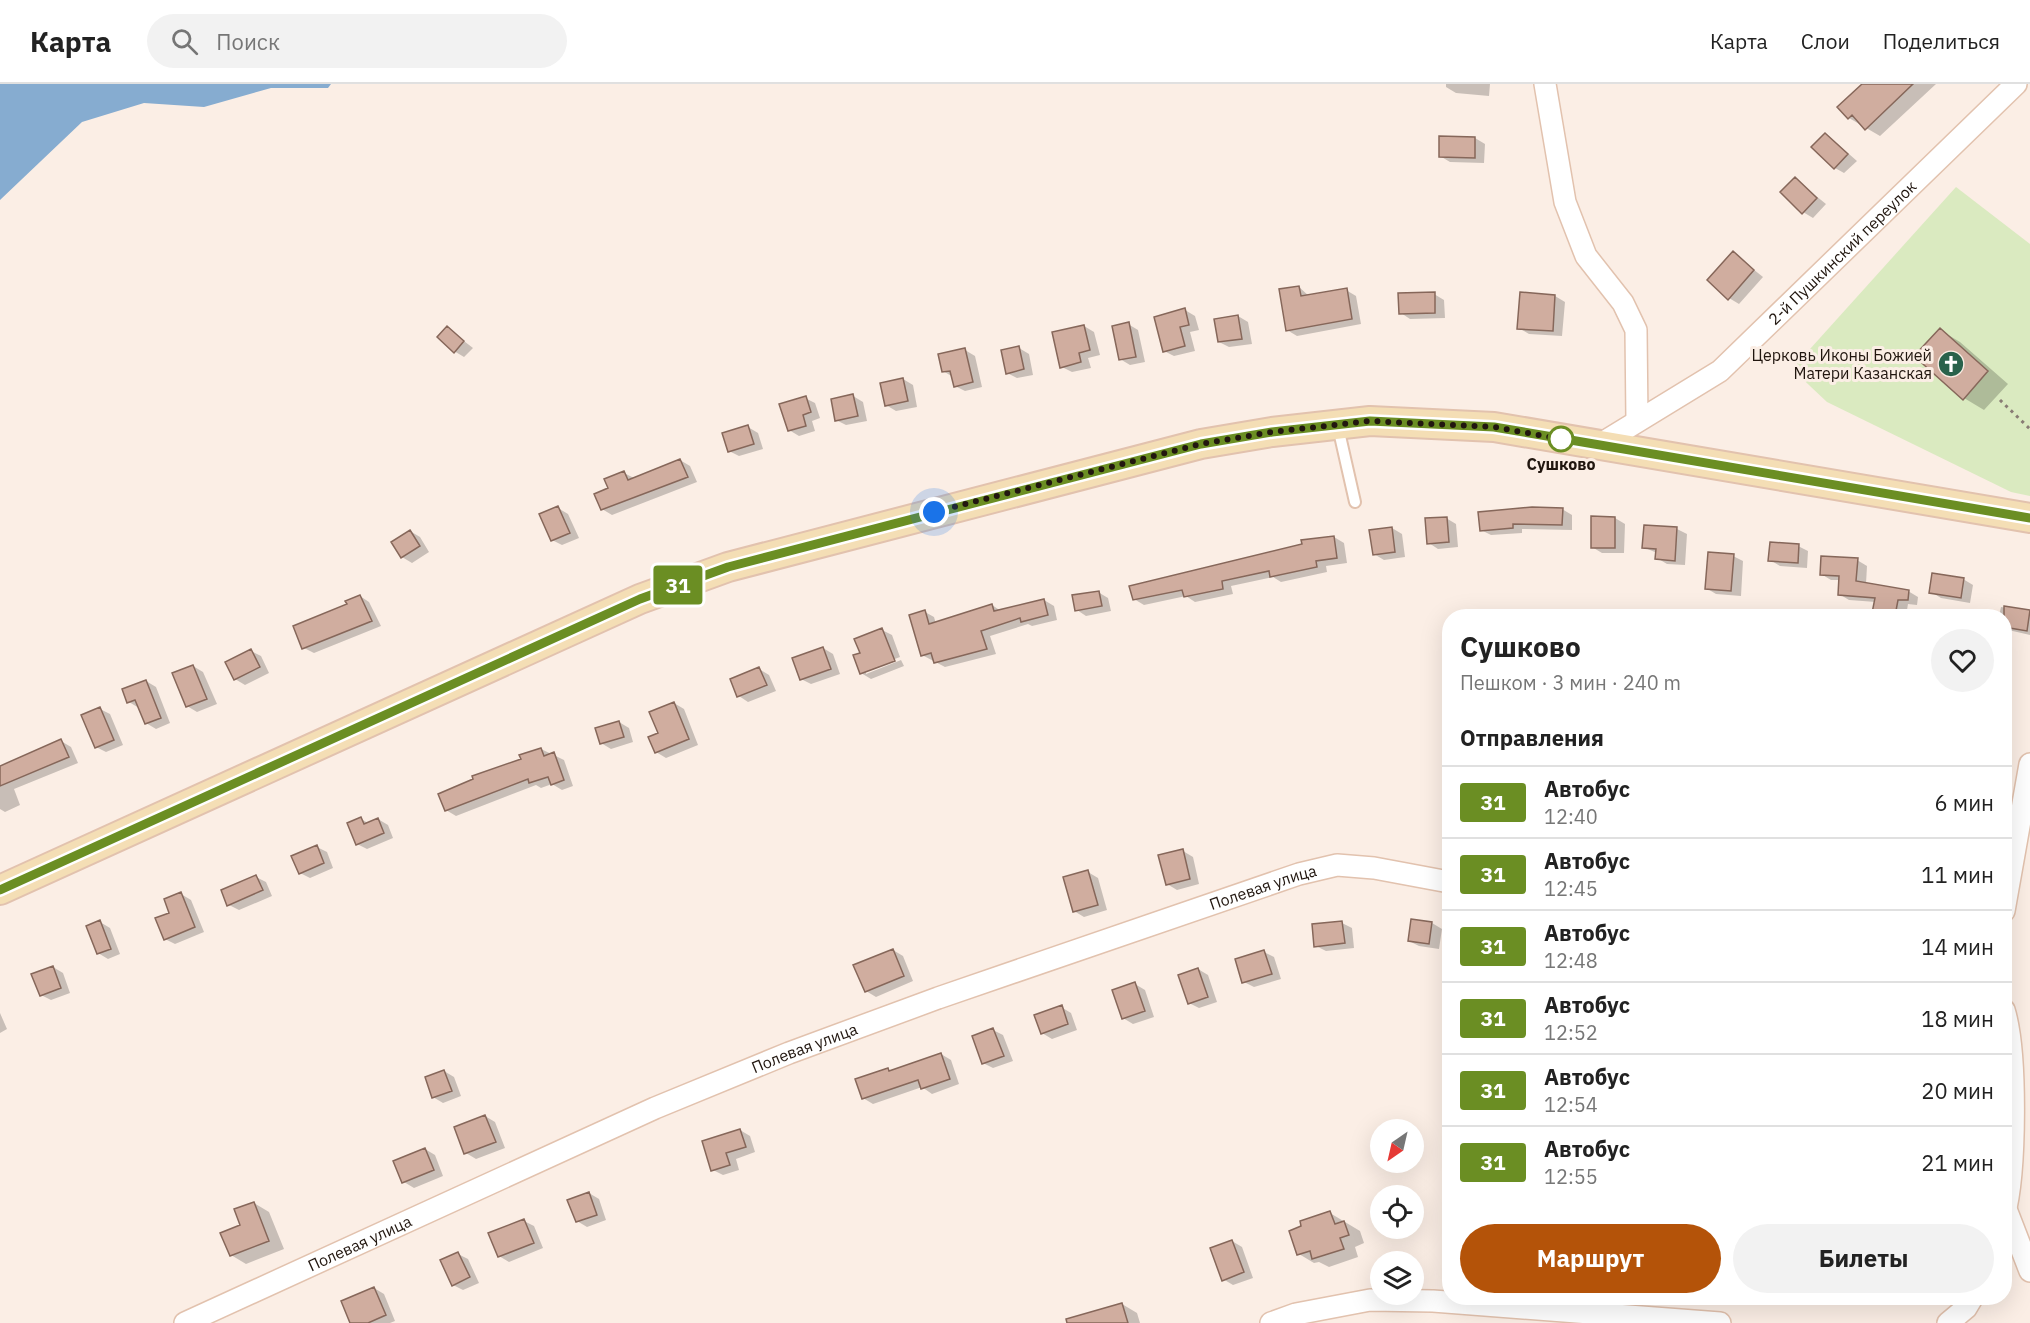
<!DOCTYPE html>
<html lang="ru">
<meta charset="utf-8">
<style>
body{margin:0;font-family:"IBM Plex Sans",sans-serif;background:#f2f2f2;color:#222;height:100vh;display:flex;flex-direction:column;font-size:22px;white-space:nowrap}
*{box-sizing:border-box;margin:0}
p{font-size:20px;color:#767676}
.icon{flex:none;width:33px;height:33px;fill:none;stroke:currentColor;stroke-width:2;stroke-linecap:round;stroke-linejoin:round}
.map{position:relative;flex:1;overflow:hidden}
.panel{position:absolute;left:1442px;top:525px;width:570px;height:696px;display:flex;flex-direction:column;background:#fff;border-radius:24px;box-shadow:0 6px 24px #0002}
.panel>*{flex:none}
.badge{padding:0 12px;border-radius:4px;font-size:21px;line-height:39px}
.needle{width:39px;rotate:214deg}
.buttons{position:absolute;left:1370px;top:1035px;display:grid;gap:12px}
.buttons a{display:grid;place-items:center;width:54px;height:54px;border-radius:50%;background:#fff;box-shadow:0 6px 24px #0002;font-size:30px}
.you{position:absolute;width:30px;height:30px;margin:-15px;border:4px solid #fff;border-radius:50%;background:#1a73e8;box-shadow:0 0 0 9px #1a73e833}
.map>.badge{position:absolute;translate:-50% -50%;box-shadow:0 0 0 3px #fff}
h2{padding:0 18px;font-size:22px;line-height:54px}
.round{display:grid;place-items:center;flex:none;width:63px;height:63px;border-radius:32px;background:#f2f2f2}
.overview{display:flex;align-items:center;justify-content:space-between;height:102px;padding:0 18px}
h1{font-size:28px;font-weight:700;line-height:45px}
.action{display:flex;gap:12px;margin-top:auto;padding:12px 18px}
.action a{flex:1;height:69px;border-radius:36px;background:#b45309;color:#fff;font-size:24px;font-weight:700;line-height:69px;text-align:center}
.action a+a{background:#f2f2f2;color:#222}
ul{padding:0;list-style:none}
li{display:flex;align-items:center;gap:18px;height:72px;padding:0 18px;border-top:2px solid #e0e0e0}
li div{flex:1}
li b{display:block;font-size:22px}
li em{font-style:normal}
li .badge{min-width:66px;font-weight:700;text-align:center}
header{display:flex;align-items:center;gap:36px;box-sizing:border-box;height:84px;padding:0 30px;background:#fff;border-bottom:2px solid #e0e0e0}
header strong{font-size:28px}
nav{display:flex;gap:33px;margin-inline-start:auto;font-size:21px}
.search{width:420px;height:54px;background:#f2f2f2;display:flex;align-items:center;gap:15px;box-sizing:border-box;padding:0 21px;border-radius:33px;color:#767676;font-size:22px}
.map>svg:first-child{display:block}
.green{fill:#daeac0}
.water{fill:#86acd0}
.shadow{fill:#0003}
.building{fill:#d0ad9f;stroke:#86675a;stroke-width:1.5}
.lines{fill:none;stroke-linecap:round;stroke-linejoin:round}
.service-casing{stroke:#e2c2ae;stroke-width:14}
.minor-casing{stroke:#e2c2ae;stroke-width:24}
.secondary-casing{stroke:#e2c2ae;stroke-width:32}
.path{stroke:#887c74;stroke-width:3;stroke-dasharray:3 4.5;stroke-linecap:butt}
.service{stroke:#fff;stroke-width:10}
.minor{stroke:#fff;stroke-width:21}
.secondary{stroke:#f4deb5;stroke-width:28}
.line-casing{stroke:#fff;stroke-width:14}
.line{stroke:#6b8e23;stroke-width:9}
.walk{stroke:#21160f;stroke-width:6;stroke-dasharray:0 10.8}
.stop-dot{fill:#fff;stroke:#6b8e23;stroke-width:3}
.labels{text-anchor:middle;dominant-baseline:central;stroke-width:6;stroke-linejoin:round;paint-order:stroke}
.street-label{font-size:16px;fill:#21160f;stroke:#fbeee5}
.poi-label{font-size:16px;fill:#21160f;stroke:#fbeee5;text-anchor:end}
.stop-label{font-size:16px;font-weight:bold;fill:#21160f;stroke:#fbeee5}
</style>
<header>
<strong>Карта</strong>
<div class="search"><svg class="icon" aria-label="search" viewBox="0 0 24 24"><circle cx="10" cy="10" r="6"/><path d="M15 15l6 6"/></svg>Поиск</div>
<nav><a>Карта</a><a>Слои</a><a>Поделиться</a></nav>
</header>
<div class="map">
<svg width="2030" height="1239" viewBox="0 0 2030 1239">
<rect width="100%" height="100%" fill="#fbeee5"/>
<!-- green -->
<path class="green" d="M1956,103L2030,160V412L2011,408L1827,318L1792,285Z"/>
<!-- water -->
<path class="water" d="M0,0H331L328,4H271L204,23L144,19L82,38L0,116Z"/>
<!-- shadow -->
<path class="shadow" d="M1446,0H1490L1489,12L1456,9L1446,3Z
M1864,0H1936L1880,52L1849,34Z
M1826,50L1857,77L1844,89L1835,84Z
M1475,54L1485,60L1484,79L1450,78L1440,72Z
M1795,95L1826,120L1813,134L1803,128Z
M1733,169L1763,193L1739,220L1729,214Z
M1299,203L1309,212L1346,206L1356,212L1361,240L1297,252L1287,246Z
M1434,210L1444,216L1445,234L1410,235L1401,229Z
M1555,212L1565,218L1562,252L1529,250L1519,244Z
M1185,226L1195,232L1199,246L1190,248L1195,267L1174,272L1164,267Z
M1238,232L1248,238L1252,260L1229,263L1219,258L1216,236Z
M1128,240L1138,246L1145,278L1130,281L1120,275Z
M1084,242L1094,248L1100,271L1088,274L1091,284L1072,288L1062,283Z
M447,244L473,264L464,273L454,267Z
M1940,246L1960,258L2008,300L1984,326L1964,314Z
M1019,264L1029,270L1033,291L1017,294L1007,289Z
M965,266L975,272L982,303L965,307L955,302L953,293L943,287Z
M903,295L913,301L917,323L896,327L886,321Z
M853,312L863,318L867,337L846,341L836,336Z
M805,314L815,319L820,334L812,337L815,347L799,352L789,346Z
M748,343L758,349L763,365L739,372L729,367Z
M680,376L690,382L697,398L612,431L602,425L610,405L624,389L634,394Z
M558,424L568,430L579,454L562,461L552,456Z
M1562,425L1572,431V446L1522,445V449L1491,451L1481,446Z
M1593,433L1615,434L1625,440L1624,469H1602L1592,463Z
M1446,434L1456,440L1458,463L1438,465L1429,459Z
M1392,444L1402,450L1405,473L1384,476L1374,470Z
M1677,445L1687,450L1685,481L1667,480L1657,474V469L1643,463Z
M410,447L420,453L429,468L412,479L402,473Z
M1334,453L1344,459L1347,479L1326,482L1327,488L1281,498L1273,493L1231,502L1233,510L1195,518L1186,512L1144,521L1134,515Z
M1798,462L1808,467L1807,484L1780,482L1770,476Z
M1733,472L1743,477L1741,512L1716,510L1706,504Z
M1857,476L1867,482L1866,500L1908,507L1918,513L1917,521L1908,520L1906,532H1881L1874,528L1876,518L1849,516L1839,510L1840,496H1831L1821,490Z
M1963,495L1973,501L1970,519L1941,514L1931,508Z
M1098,508L1108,514L1111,527L1086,532L1077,526Z
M360,512L369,518L381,542L314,569L304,564Z
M1044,516L1054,522L1057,536L1032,542L1028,540L990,552L996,570L945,583L922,571L925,528L934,533L936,540L992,521L1001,527Z
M2001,523L2030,528V551L2004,545V532H1999Z
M882,546L892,551L900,573L866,586V590L901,576L904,582L871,595L861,589L862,570Z
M823,564L833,570L840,590L811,600L801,595Z
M251,567L261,572L269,589L245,601L235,595Z
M193,582L203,588L217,620L197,628L187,622Z
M759,585L769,591L776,607L748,618L739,612Z
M146,597L156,603L170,639L156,645L146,639L139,624L129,618L124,606Z
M674,619L684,625L698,661L666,674L656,668Z
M100,625L110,630L123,661L106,668L96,663Z
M619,638L629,644L633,658L611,665L601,659Z
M61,657L71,663L78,679L14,705L20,721L5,728L0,725V685Z
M541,665L564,676L573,702L562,706L552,700L541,704L536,701L456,732L446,726Z
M361,735L368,739L378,735L388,741L393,754L367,765L357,760Z
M317,763L327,768L333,784L310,794L300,789Z
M1183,767L1193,773L1199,800L1177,806L1167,800Z
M1088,788L1098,794L1107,826L1084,833L1074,827Z
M256,793L266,798L272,812L239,826L229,821Z
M181,810L191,816L204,848L175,860L165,855L171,829Z
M1412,837L1432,839L1442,845L1439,865L1419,862L1409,857Z
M100,838L110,844L120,870L108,875L98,869Z
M1342,839L1352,844L1354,864L1326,867L1316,862Z
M893,866L903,872L913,897L876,913L866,907Z
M1264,868L1274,873L1281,895L1254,903L1244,898Z
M53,883L63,889L70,909L51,916L41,911Z
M1198,885L1208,891L1217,918L1199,924L1189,919Z
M1135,900L1145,906L1154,933L1133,940L1123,934Z
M1061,923L1071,929L1077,946L1052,955L1042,949Z
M0,929L7,945L0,949Z
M993,946L1003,951L1013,977L993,984L983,979Z
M941,970L951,976L959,1000L932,1010L922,1003L873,1020L863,1014L887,986L891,988Z
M444,987L454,993L461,1012L443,1019L433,1013Z
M485,1032L495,1038L505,1064L476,1075L466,1069Z
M740,1046L750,1052L755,1068L736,1075L739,1086L723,1091L713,1086Z
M425,1065L435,1071L443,1092L414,1104L404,1098Z
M589,1109L599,1115L606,1136L587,1143L577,1137Z
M254,1119L269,1128L284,1165L246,1180L231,1171Z
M1330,1129L1360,1147L1364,1159L1355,1163L1358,1173L1329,1183L1319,1178L1314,1179L1299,1170Z
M524,1137L534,1142L543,1164L509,1178L499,1172Z
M1232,1157L1242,1163L1253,1194L1233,1201L1223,1195Z
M458,1170L468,1175L479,1199L463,1206L453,1201Z
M374,1204L384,1210L395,1237L390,1239H352Z
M1122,1220L1137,1229L1140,1239H1080Z"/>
<!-- building -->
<path class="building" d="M1862,0H1913L1865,46L1852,31L1848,35L1837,23Z
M1825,49L1848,70L1834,85L1811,63Z
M1439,52L1475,53V74L1439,73Z
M1795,93L1817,114L1802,130L1780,108Z
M1733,167L1754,186L1728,216L1707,196Z
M1299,202L1301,212L1347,204L1352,235L1286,247L1279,205Z
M1435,208V229L1399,230L1398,209Z
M1520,208L1555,211L1553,247L1517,245Z
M1185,224L1189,241L1180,243L1185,262L1163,268L1154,233Z
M1238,231L1242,255L1218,258L1214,235Z
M1129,238L1136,273L1119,276L1112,242Z
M1084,241L1090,266L1079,269L1081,278L1060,284L1052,248Z
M447,242L464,257L454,269L437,253Z
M1940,244L1988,287L1963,316L1914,272Z
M1019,262L1024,285L1006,290L1001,266Z
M965,264L973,298L954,303L950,287L942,288L938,270Z
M903,294L908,317L885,322L880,299Z
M853,310L858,332L835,337L831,315Z
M806,312L811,328L803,331L806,342L788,347L779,320Z
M748,341L754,360L728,368L722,349Z
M680,375L688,393L601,426L594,410L608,404L604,395L624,387L628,396Z
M558,422L570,449L551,457L539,430Z
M1532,423L1563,424L1562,441L1513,440V444L1480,447L1478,428Z
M1591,432L1615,433V464H1591Z
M1447,433L1449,458L1427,460L1425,434Z
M1644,441L1677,443L1675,477L1655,475L1656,465L1642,464Z
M1392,443L1395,468L1373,471L1369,446Z
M410,446L420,462L401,474L391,458Z
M1334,452L1337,474L1316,477L1317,483L1270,493L1269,487L1222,497L1223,505L1184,513L1182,506L1133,516L1129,502L1302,460L1301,456Z
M1770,458L1799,460L1798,479L1768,477Z
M1708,468L1734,470L1731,507L1705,505Z
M1821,472L1858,474L1856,497L1909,506L1908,516H1898L1895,532L1872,529L1875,514L1838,511L1839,492L1820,491Z
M1932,489L1964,494L1961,514L1929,509Z
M1099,507L1102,522L1075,527L1072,511Z
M360,511L372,537L302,565L293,542L347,520L345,517Z
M1044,515L1048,531L1021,538L1020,534L981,547L987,565L934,579L931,569L921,572L909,531L925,526L929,540L992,520L994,527Z
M2004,522L2030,526L2027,547L2004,543Z
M882,544L895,577L860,590L853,571L860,569L854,555Z
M823,563L831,585L800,596L792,574Z
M251,565L260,583L234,596L225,578Z
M193,581L207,615L186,623L172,589Z
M759,583L767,601L737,613L730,595Z
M146,596L161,634L145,640L135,616L127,619L122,605Z
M674,618L689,655L655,669L648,653L658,649L649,628Z
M100,623L114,656L95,664L81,631Z
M619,637L624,653L600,660L595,644Z
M61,655L69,673L0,702V682Z
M541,664L544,672L554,668L564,696L551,701L548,693L529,699L528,695L445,727L438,710L473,695L472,692L521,675L519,671Z
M361,733L364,740L378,734L384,749L356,761L347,739Z
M317,761L324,779L299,790L291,772Z
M1183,765L1190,795L1166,801L1158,771Z
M1088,786L1098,821L1073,828L1063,793Z
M256,791L263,806L227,822L221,806Z
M181,808L195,843L164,856L155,834L169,829L164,815Z
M1411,835L1432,838L1429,860L1408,857Z
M100,836L111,865L97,870L86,842Z
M1342,837L1345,859L1314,863L1312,840Z
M893,865L904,892L865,908L853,881Z
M1264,866L1272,890L1242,899L1235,875Z
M53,882L61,904L40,912L31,890Z
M1198,884L1208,913L1188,920L1178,891Z
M1135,898L1145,927L1122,935L1112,906Z
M1062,921L1068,940L1041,950L1034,931Z
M993,944L1004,972L982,980L972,952Z
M941,969L950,995L921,1005L918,996L862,1015L855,995L888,984L889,987Z
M444,986L452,1007L432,1014L425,993Z
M485,1031L496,1058L464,1070L454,1043Z
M740,1045L746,1063L726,1069L730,1081L711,1087L702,1057Z
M425,1064L434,1086L402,1099L393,1077Z
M589,1108L597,1131L576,1138L567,1116Z
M254,1118L269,1157L230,1172L220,1149L240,1141L234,1125Z
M1330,1127L1335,1140L1344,1137L1349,1151L1340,1154L1344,1165L1312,1175L1310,1167L1297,1171L1289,1147L1301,1142L1300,1137Z
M524,1135L534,1159L498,1173L488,1149Z
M1232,1156L1244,1188L1222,1197L1210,1164Z
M458,1168L470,1193L452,1202L440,1176Z
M374,1203L386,1231L368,1239H350L341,1217Z
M1122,1219L1128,1239H1067L1066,1235Z"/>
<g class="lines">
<!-- service casing -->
<g class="service-casing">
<path id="service" d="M1338,343L1355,418"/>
</g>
<!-- minor casing -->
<g class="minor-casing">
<g id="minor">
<path d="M1545,0L1565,118L1586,172L1623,219L1636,246L1637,337"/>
<path id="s1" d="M1599,361L1720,287L2016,0"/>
<path d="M2004,827L2030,680"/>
<path d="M2004,926C2017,967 2016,1089 2004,1132"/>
<path d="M2006,1125L2030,1187"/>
<path id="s2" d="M185,1239L655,1024L789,969L938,914L1299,790L1337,781L1374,784L1449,798"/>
<path d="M1271,1239L1296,1230L1370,1216L1433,1217L1720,1239"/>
<path d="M1948,1239L1966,1224L1972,1214"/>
</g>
</g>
<!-- secondary casing -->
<g class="secondary-casing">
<path id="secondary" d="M0,806L640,515L728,483L1201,360L1272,348L1370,337L1494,343L2030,434"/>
</g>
<!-- path -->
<path class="path" d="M2000,316L2030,345"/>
<!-- service -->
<use href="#service" class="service"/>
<!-- minor -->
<use href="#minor" class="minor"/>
<!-- secondary -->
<use href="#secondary" class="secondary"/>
</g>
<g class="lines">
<!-- line casing -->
<g class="line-casing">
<path id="line" d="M0,806L640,515L728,483L1201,360L1272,348L1370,337L1494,343L2030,434"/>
</g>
<!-- line -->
<use href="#line" class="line"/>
<!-- walk -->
<path class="walk" d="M934,428L1201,360L1272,348L1370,337L1494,343L1561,355"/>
</g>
<!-- icons -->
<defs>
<g id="church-disc" transform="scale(1.35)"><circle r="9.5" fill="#29624b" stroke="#fbeee5"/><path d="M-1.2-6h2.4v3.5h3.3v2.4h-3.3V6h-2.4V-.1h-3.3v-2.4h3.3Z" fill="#fff"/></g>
</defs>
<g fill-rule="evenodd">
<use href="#church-disc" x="1951" y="280"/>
</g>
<!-- markers -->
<circle class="stop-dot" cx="1561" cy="355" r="12"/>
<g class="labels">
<!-- street labels -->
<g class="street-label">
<text stroke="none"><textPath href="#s1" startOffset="312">2-й Пушкинский переулок</textPath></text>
<text stroke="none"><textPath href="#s2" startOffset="1164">Полевая улица</textPath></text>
<text stroke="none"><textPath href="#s2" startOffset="678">Полевая улица</textPath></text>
<text stroke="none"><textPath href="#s2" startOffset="192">Полевая улица</textPath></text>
</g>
<!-- poi labels -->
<g class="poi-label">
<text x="1932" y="271">Церковь Иконы Божией<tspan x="1932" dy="18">Матери Казанская</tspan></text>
</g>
<!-- stop labels -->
<g class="stop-label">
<text x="1561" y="380">Сушково</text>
</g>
</g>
</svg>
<div class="buttons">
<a><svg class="needle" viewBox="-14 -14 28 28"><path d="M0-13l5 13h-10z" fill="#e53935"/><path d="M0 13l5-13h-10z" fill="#767676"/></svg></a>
<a><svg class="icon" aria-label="locate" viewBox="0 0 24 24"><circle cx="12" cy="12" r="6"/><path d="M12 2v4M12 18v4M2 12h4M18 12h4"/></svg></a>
<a><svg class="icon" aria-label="layers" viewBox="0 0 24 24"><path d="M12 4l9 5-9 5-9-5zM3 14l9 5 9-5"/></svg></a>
</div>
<div class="you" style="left:934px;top:428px"></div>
<b class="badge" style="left:678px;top:501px;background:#6b8e23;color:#fff">31</b>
<section class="panel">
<div class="overview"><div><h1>Сушково</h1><p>Пешком · 3 мин · 240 m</p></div><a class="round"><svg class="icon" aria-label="heart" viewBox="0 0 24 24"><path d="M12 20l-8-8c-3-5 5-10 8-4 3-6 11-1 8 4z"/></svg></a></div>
<h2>Отправления</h2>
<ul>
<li><span class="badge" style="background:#6b8e23;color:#fff">31</span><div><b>Автобус</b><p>12:40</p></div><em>6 мин</em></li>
<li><span class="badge" style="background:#6b8e23;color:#fff">31</span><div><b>Автобус</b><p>12:45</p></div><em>11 мин</em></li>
<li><span class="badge" style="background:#6b8e23;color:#fff">31</span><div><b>Автобус</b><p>12:48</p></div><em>14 мин</em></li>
<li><span class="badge" style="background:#6b8e23;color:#fff">31</span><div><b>Автобус</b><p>12:52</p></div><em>18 мин</em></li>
<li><span class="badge" style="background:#6b8e23;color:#fff">31</span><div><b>Автобус</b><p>12:54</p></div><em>20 мин</em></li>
<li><span class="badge" style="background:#6b8e23;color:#fff">31</span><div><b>Автобус</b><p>12:55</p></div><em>21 мин</em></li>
</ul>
<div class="action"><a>Маршрут</a><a>Билеты</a></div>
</section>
</div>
